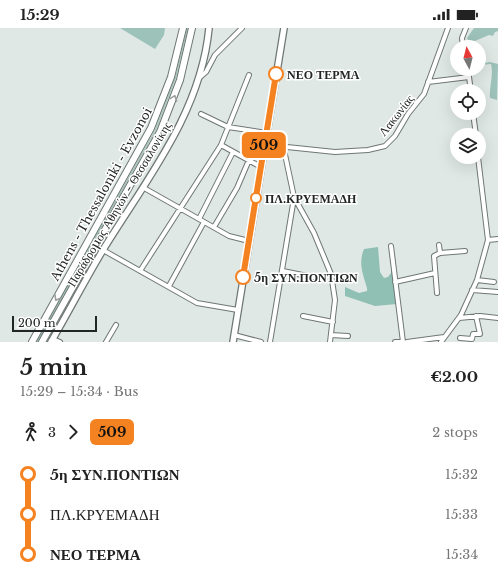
<!DOCTYPE html>
<meta charset="utf-8">
<style>
body{margin:0;font-family:"Libre Baskerville",serif;background:#f6f6f6;color:#222;height:100vh;display:flex;flex-direction:column;font-size:15px;white-space:nowrap}
*{box-sizing:border-box;margin:0}
p{font-size:13px;color:#767676}
.icon{flex:none;width:22px;height:22px;fill:none;stroke:currentColor;stroke-width:2;stroke-linecap:round;stroke-linejoin:round}
.map{position:relative;height:314px;overflow:hidden}
.side{display:flex;flex-direction:column;background:#fff;flex:1}
.side>*{flex:none}
.badge{padding:0 8px;border-radius:6px;font-size:14px;line-height:26px}
.needle{width:26px;rotate:353deg}
.fabs{position:absolute;left:450px;top:12px;display:grid;gap:8px}
.fabs a{display:grid;place-items:center;width:36px;height:36px;border-radius:50%;background:#fff;box-shadow:0 4px 16px #0002;font-size:20px}
.scale{position:absolute;left:12px;bottom:10px;width:85px;box-sizing:border-box;padding-left:4px;border:2px solid #222525;border-top:0;font-size:11px;line-height:14px;white-space:nowrap;color:#222525;-webkit-text-stroke:3px #fff;paint-order:stroke}
.map>.badge{position:absolute;translate:-50% -50%;box-shadow:0 0 0 2px #fff}
.legs{display:flex;align-items:center;gap:6px;height:44px;padding:0 20px;font-size:13px}
.legs p{margin-inline-start:auto}
.head{display:flex;align-items:center;justify-content:space-between;height:68px;padding:0 20px}
h1{font-size:22px;font-weight:700;line-height:30px}
ul{padding:0 20px;list-style:none}
li{display:flex;align-items:center;gap:14px;height:40px;font-size:15px}
li i{display:grid;place-items:center;width:6px;height:100%;margin:0 5px;background:currentColor}
li i::after{content:'';width:10px;height:10px;margin:-5px;border:3px solid;border-radius:50%;background:#fff}
li p{margin-inline-start:auto}
li:first-child i{background:linear-gradient(#0000 50%,currentColor 0)}
li:last-child i{background:linear-gradient(currentColor 50%,#0000 0)}
.status{display:flex;justify-content:space-between;align-items:center;height:28px;padding:0 20px;background:#fff;direction:ltr}
.status svg{height:11px;fill:currentColor}
.map>svg:first-child{display:block}
.green{fill:#9dc2b9}
.forest{fill:#90bfb4}
.lines{fill:none;stroke-linecap:round;stroke-linejoin:round}
.minor-casing{stroke:#6f7775;stroke-width:6}
.major-casing{stroke:#6f7775;stroke-width:8}
.highway-casing{stroke:#6f7775;stroke-width:8}
.minor{stroke:#fff;stroke-width:4}
.major{stroke:#fff;stroke-width:5.5}
.highway{stroke:#fff;stroke-width:6}
.oneway{stroke:#9c9d9d}
.line-1-casing{stroke:#fff;stroke-width:9}
.line-1{stroke:#f58220;stroke-width:6}
.stop-1-dot{fill:#fff;stroke:#f58220;stroke-width:2}
.labels{text-anchor:middle;dominant-baseline:central;stroke-width:3;stroke-linejoin:round;paint-order:stroke}
.stop-label{font-size:12px;font-weight:bold;fill:#222525;stroke:#fff;text-anchor:start}
.street-label{font-size:12px;fill:#222525;stroke:#fff}
</style>
<div class="status"><b>15:29</b><svg viewBox="0 0 49 12"><path d="M0 12V9h3v3zM5 12V6h3v6zM10 12V3h3v9zM15 12V0h3v12zM26 1h20v11H26zM47 4h2v5h-2z"/></svg></div>
<div class="map">
<svg width="498" height="314" viewBox="0 0 498 314">
<rect width="100%" height="100%" fill="#dfe8e5"/>
<!-- green -->
<path class="green" d="M120,0H165L164,7L155,21Z
M187,0H188L176,50L156,102L38,314H36L155,102L175,50Z
M474,0H498V3L495,4L493,8L489,7L470,15L467,10Z
M490,34L498,36L497,72L490,70C489,58 494,47 491,36L479,37V36Z"/>
<!-- forest -->
<path class="forest" d="M378,219L380,244L384,250L388,249L391,245V231L397,276L375,278L345,268V259L359,265L367,263V260C363,246 358,235 364,221Z"/>
<g class="lines">
<!-- minor casing -->
<g class="minor-casing">
<path id="minor" d="M463,19L462,10L466,0
M469,49L471,63
M199,50L206,44L215,27L242,0
M428,54L469,49L468,41
M473,85L476,107
M201,86L228,99L267,105
M265,112L287,119L335,124L368,122L385,118L395,108L408,86L424,66L448,0
M221,117L261,139
M283,117L294,169L314,205L331,246L335,272L330,314
M478,129L488,212
M144,160L229,208L249,213
M199,191L233,124
M214,199L237,160L249,132
M439,217L440,225
M391,218L403,314
M103,222L197,275L238,282
M140,243L221,117L249,47
M283,243L317,250
M477,252L488,212L498,211
M395,254L435,245
M169,258L204,194
M472,262L498,264
M437,265L434,228L440,225L465,223
M303,288L333,294
M459,290L480,288L498,290
M234,307L261,314
M331,307L348,308
M460,310L472,311L473,306H480L476,288
M53,311L60,314
M106,314L116,297
M270,314L294,170
M395,314H404
M407,314L444,309
M441,314L461,287L477,252L494,254"/>
</g>
<!-- major casing -->
<g class="major-casing">
<path id="major" d="M51,314C69,283 85,252 103,222C146,152 201,85 209,0
M233,314L284,0"/>
</g>
<!-- highway casing -->
<g class="highway-casing">
<path id="highway" d="M32,314L151,100L171,49L183,0
M42,314L160,104L180,52L192,0"/>
</g>
<!-- minor -->
<use href="#minor" class="minor"/>
<!-- major -->
<use href="#major" class="major"/>
<!-- highway -->
<use href="#highway" class="highway"/>
</g>
<!-- one-way arrows -->
<defs><path id="oneway-chevron" d="M-2-3.5L2.5 0L-2 3.5" fill="none" stroke-width="1.6" stroke-linecap="round" stroke-linejoin="round"/></defs>
<g class="oneway">
<use href="#oneway-chevron" transform="translate(174 70) rotate(-70)"/>
<use href="#oneway-chevron" transform="translate(57 270) rotate(119)"/>
</g>
<g class="lines">
<!-- line-1 casing -->
<g class="line-1-casing">
<path id="line-1" d="M243,249L276,46"/>
</g>
<!-- line-1 -->
<use href="#line-1" class="line-1"/>
</g>
<!-- markers -->
<g class="stop-1-dot">
<circle cx="276" cy="46" r="7"/>
<circle cx="256" cy="170" r="5"/>
<circle cx="243" cy="249" r="7"/>
</g>
<g class="labels">
<!-- stop labels -->
<g class="stop-label">
<text x="287" y="46">ΝΕΟ ΤΕΡΜΑ</text>
<text x="265" y="170">ΠΛ.ΚΡΥΕΜΑΔΗ</text>
<text x="254" y="249">5η ΣΥΝ.ΠΟΝΤΙΩΝ</text>
</g>
<!-- street labels -->
<g class="street-label">
<text transform="translate(396 87) rotate(-52)">Λακωνίας</text>
<text transform="translate(101 166) rotate(-61)">Athens - Thessaloniki - Evzonoi</text>
<text transform="translate(119 176) rotate(-59)">Παράδρομος Αθηνών - Θεσσαλονίκης</text>
</g>
</g>
</svg>
<div class="fabs">
<a><svg class="needle" viewBox="-14 -14 28 28"><path d="M0-13l5 13h-10z" fill="#e53935"/><path d="M0 13l5-13h-10z" fill="#767676"/></svg></a>
<a><svg class="icon" aria-label="locate" viewBox="0 0 24 24"><circle cx="12" cy="12" r="6"/><path d="M12 2v4M12 18v4M2 12h4M18 12h4"/></svg></a>
<a><svg class="icon" aria-label="layers" viewBox="0 0 24 24"><path d="M12 4l9 5-9 5-9-5zM3 14l9 5 9-5"/></svg></a>
</div>
<div class="scale">200 m</div>
<b class="badge" style="left:264px;top:117px;background:#f58220;color:#111">509</b>
</div>
<section class="side">
<div class="head"><div><h1>5 min</h1><p>15:29 – 15:34 · Bus</p></div><b>€2.00</b></div>
<div class="legs"><svg class="icon" aria-label="walk" viewBox="0 0 24 24"><circle cx="13" cy="4" r="2"/><path d="M13 8l-2 6 4 7M11 14l-3 7M7 12l3-4h3l4 4"/></svg>3<svg class="icon" aria-label="forward" viewBox="0 0 24 24"><path d="M9 5l7 7-7 7"/></svg><b class="badge" style="background:#f58220;color:#111">509</b><p>2 stops</p></div>
<ul>
<li><i style="color:#f58220"></i><b>5η ΣΥΝ.ΠΟΝΤΙΩΝ</b><p>15:32</p></li>
<li><i style="color:#f58220"></i><span>ΠΛ.ΚΡΥΕΜΑΔΗ</span><p>15:33</p></li>
<li><i style="color:#f58220"></i><b>ΝΕΟ ΤΕΡΜΑ</b><p>15:34</p></li>
</ul>
</section>
